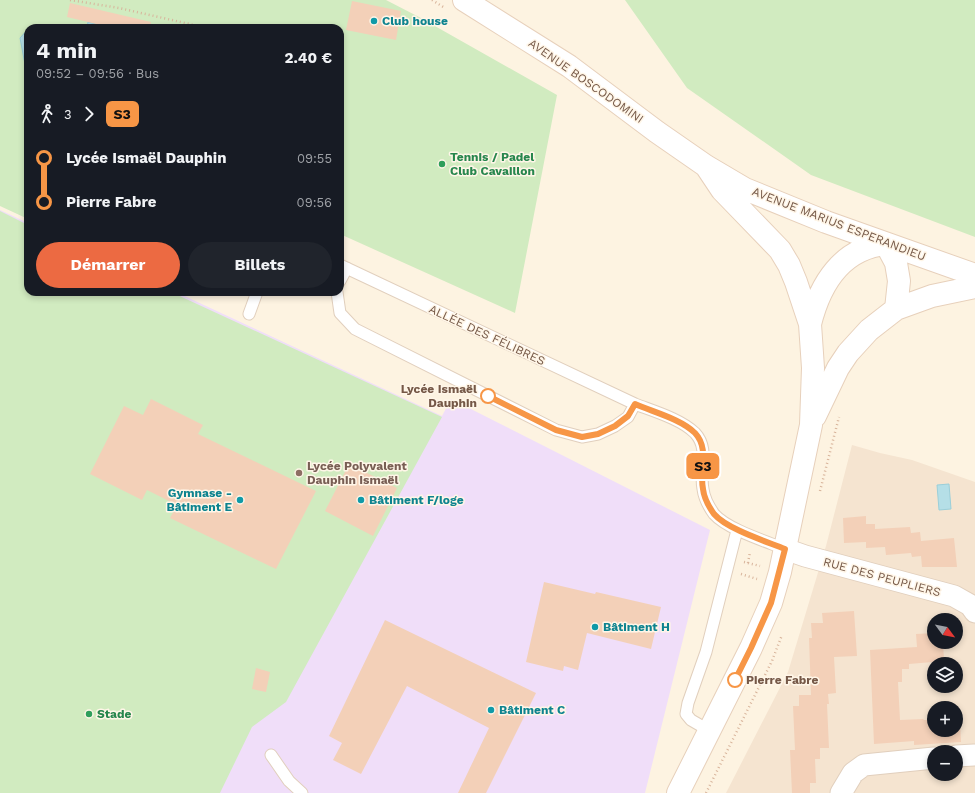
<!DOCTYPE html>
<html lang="fr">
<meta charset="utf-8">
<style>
body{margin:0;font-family:"Work Sans",sans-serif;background:#20242c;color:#f1f3f6;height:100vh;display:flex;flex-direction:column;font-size:15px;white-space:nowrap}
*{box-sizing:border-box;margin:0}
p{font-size:13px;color:#9ea1a6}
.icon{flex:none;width:22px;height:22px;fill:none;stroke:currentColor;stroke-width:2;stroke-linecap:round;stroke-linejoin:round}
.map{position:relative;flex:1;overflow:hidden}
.side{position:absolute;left:24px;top:24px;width:320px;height:272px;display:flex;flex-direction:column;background:#171b24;border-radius:12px;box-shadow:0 2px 6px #0003}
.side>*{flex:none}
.badge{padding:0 8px;border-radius:6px;font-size:14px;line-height:26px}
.needle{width:26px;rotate:122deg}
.tools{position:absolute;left:927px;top:613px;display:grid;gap:8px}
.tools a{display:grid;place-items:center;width:36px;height:36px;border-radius:50%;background:#171b24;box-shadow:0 2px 6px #0003;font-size:20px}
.map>.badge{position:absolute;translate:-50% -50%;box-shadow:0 0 0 2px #fff}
.legs{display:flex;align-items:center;gap:6px;height:44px;padding:0 12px;font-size:13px}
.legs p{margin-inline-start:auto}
.summary{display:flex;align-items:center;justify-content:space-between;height:68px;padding:0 12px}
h1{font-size:22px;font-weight:700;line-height:30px}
.primary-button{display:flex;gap:8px;margin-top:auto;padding:8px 12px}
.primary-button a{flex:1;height:46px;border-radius:24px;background:#ec6a42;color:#fff;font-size:16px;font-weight:700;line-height:46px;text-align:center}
.primary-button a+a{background:#20242c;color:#f1f3f6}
ul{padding:0 12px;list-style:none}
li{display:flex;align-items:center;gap:14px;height:44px;font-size:15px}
li i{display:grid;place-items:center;width:6px;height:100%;margin:0 5px;background:currentColor}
li i::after{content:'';width:10px;height:10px;margin:-5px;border:3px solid;border-radius:50%;background:#171b24}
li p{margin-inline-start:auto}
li:first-child i{background:linear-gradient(#0000 50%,currentColor 0)}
li:last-child i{background:linear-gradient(currentColor 50%,#0000 0)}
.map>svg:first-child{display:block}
.residential{fill:#f5e4d0;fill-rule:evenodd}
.education{fill:#f0def9}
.green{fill:#d1ebc0}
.water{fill:#b5dfe7;stroke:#9bcfd9}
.building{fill:#f3d0b8}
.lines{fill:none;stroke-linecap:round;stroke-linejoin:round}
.lane-casing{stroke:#e1cfbd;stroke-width:13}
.street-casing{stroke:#e1cfbd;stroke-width:23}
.secondary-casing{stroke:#e7d0bb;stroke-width:24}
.path{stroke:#d8b49b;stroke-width:2.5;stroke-dasharray:1 3;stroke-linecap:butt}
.lane{stroke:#fff;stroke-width:11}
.street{stroke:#fff;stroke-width:21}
.secondary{stroke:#fff;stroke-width:22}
.line-1-casing{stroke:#fff;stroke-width:9}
.line-1{stroke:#f79646;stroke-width:6}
.culture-dot{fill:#0f9aa8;stroke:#fff6e8;stroke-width:1.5}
.leisure-dot{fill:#2e9e5b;stroke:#fff6e8;stroke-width:1.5}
.stop-1-dot{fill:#fff;stroke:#f79646;stroke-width:2}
.education-dot{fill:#8d6e63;stroke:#fff6e8;stroke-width:1.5}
.labels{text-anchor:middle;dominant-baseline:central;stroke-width:3;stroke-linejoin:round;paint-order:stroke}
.culture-label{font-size:12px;font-weight:bold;fill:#0d838f;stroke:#fff6e8;text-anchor:start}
.street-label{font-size:12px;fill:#755847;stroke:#fff6e8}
.leisure-label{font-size:12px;font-weight:bold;fill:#27864d;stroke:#fff6e8;text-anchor:start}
.stop-label{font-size:12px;font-weight:bold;fill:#755847;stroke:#fff6e8;text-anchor:end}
.education-label{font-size:12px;font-weight:bold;fill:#785e54;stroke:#fff6e8;text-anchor:start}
</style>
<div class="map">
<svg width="975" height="793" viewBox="0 0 975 793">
<rect width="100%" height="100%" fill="#fdf3e1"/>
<!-- residential -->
<path class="residential" d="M852,445L880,453L912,460L975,482V793H726L788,672L826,546ZM934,620H956V642H934ZM934,664H956V686H934ZM934,708H956V730H934ZM934,752H956V774H934Z"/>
<!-- education -->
<path class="education" d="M0,210L28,223V292H176L442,416L451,399L710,530L645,793H0Z"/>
<!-- green -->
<path class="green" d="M0,0H386L419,17L557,95L515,313L340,234V28H220L213,25L211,28H28V219L0,206Z
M625,0H975V237L811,175L687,88Z
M0,211L28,225V292H171L442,417L286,702L252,727L220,793H0Z"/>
<!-- water -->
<path class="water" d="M88,22L113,28H87Z
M28,29V80L20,38Z
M949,484L951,509L939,510L937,485Z"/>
<!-- building -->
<path class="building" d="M352,1L401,11L396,40L346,30Z
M70,3L151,22L150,28H113L67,17Z
M151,399L203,425L198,434L316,491L276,569L170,518L177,505L147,490L142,500L90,474L124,406L143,415Z
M349,464L397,488L373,536L325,511Z
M866,516V524H875V529L910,527L911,533L920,532L921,541L954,538L957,567H922L921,556L912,557L911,553L886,555L885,547L866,548V542L844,543L843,518Z
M544,582L595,594L596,592L661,607L651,649L587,633L578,670L564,666L563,671L526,662Z
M854,611L857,656L834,657L836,693L828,694L829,704H827L829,748H820V759H815L816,783H810V793H792L790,750H795L793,706H799V695H811L809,638H812L811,623H823L822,613Z
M385,620L536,693L486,793H458L489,728L407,686L361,774L333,760L342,743L329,736Z
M934,633V642H943L944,661L909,664V669H902V682H898L900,720L924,719L923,720H934V730H956V719H960L961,742L914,745V741L874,744L870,650L917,647L916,634Z
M256,668L270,672L266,692L252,689Z"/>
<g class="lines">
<!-- lane casing -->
<g class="lane-casing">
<path id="lane" d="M340,265L635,404C653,411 681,419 695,433C710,449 699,470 703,489C704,497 709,507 714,514C727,529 765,541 785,549
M340,281L347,268
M337,292L340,313L355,329L556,430L582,437L598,434L615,426L628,417L635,404
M249,314L257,292
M710,731L691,720L686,714L688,703L706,652L737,530
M271,755L289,781L302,793"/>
</g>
<!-- street casing -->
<g class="street-casing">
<path id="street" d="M785,549L805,556L954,596L970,605L975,612
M956,756L974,755
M841,793L853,773L864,765L934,758"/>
</g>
<!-- secondary casing -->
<g class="secondary-casing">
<path id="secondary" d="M464,0L569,66L657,132L706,166L745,189L826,222L975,275
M886,244L896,263L899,281L896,309
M810,324C820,284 842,248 886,244
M815,416L838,368L848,353L869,330L896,309L932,296L975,287
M678,793L751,648L771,603L780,572L811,425L813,368L810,324L796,282L789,265L780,250L722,190L706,166"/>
</g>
<!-- path -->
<path class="path" d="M70,0L119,8L207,28
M432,0L445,8
M820,491L839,417
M744,562L760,566
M748,563L750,552
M741,574L757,579
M706,793L772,661L782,635"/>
<!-- lane -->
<use href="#lane" class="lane"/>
<!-- street -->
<use href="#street" class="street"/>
<!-- secondary -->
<use href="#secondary" class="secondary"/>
</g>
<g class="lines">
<!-- line-1 casing -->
<g class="line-1-casing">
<path id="line-1" d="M488,396L556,430L582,437L598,434L615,426L628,416L635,404C653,412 681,419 695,433C710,449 699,471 703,489C704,498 709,507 714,514C727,529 765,541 785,549L771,603L751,648L735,680"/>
</g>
<!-- line-1 -->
<use href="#line-1" class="line-1"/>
</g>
<!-- markers -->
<g class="culture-dot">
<circle cx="374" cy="21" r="4"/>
<circle cx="240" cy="500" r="4"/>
<circle cx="361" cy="500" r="4"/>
<circle cx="595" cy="627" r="4"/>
<circle cx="491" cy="710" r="4"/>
</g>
<g class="leisure-dot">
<circle cx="442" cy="164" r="4"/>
<circle cx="89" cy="714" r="4"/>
</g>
<g class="stop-1-dot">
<circle cx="488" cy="396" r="7"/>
<circle cx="735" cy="680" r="7"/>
</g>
<circle class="education-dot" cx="299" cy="473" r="4"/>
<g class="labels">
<!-- culture labels -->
<g class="culture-label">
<text x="382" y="21">Club house</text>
<text x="232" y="493" text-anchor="end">Gymnase -<tspan x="232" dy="14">Bâtiment E</tspan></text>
<text x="369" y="500">Bâtiment F/loge</text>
<text x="603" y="627">Bâtiment H</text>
<text x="499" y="710">Bâtiment C</text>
</g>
<!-- street labels -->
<g class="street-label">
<text transform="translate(586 81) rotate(35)">AVENUE BOSCODOMINI</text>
<text transform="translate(839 224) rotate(21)">AVENUE MARIUS ESPERANDIEU</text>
<text transform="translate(487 335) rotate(25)">ALLÉE DES FÉLIBRES</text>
<text transform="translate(882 577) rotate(15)">RUE DES PEUPLIERS</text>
</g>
<!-- leisure labels -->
<g class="leisure-label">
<text x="450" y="157">Tennis / Padel<tspan x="450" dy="14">Club Cavaillon</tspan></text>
<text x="97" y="714">Stade</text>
</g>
<!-- stop labels -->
<g class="stop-label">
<text x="477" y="389">Lycée Ismaël<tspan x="477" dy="14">Dauphin</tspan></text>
<text x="746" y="680" text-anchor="start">Pierre Fabre</text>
</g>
<!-- education labels -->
<g class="education-label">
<text x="307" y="466">Lycée Polyvalent<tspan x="307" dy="14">Dauphin Ismaël</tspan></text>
</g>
</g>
</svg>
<div class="tools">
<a><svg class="needle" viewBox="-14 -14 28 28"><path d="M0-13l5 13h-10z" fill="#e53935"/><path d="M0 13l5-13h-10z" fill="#9ea1a6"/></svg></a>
<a><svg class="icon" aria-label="layers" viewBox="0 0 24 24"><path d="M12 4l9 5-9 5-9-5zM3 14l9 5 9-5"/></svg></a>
<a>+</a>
<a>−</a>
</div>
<b class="badge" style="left:703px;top:466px;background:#f79646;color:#111">S3</b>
<section class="side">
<div class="summary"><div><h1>4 min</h1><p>09:52 – 09:56 · Bus</p></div><b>2.40 €</b></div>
<div class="legs"><svg class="icon" aria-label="walk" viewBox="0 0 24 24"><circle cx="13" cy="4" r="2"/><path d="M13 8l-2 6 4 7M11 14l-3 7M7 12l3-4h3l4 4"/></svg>3<svg class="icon" aria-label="forward" viewBox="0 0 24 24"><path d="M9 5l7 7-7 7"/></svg><b class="badge" style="background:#f79646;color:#111">S3</b></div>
<ul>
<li><i style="color:#f79646"></i><b>Lycée Ismaël Dauphin</b><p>09:55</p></li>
<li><i style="color:#f79646"></i><b>Pierre Fabre</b><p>09:56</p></li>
</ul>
<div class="primary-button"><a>Démarrer</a><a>Billets</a></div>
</section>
</div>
